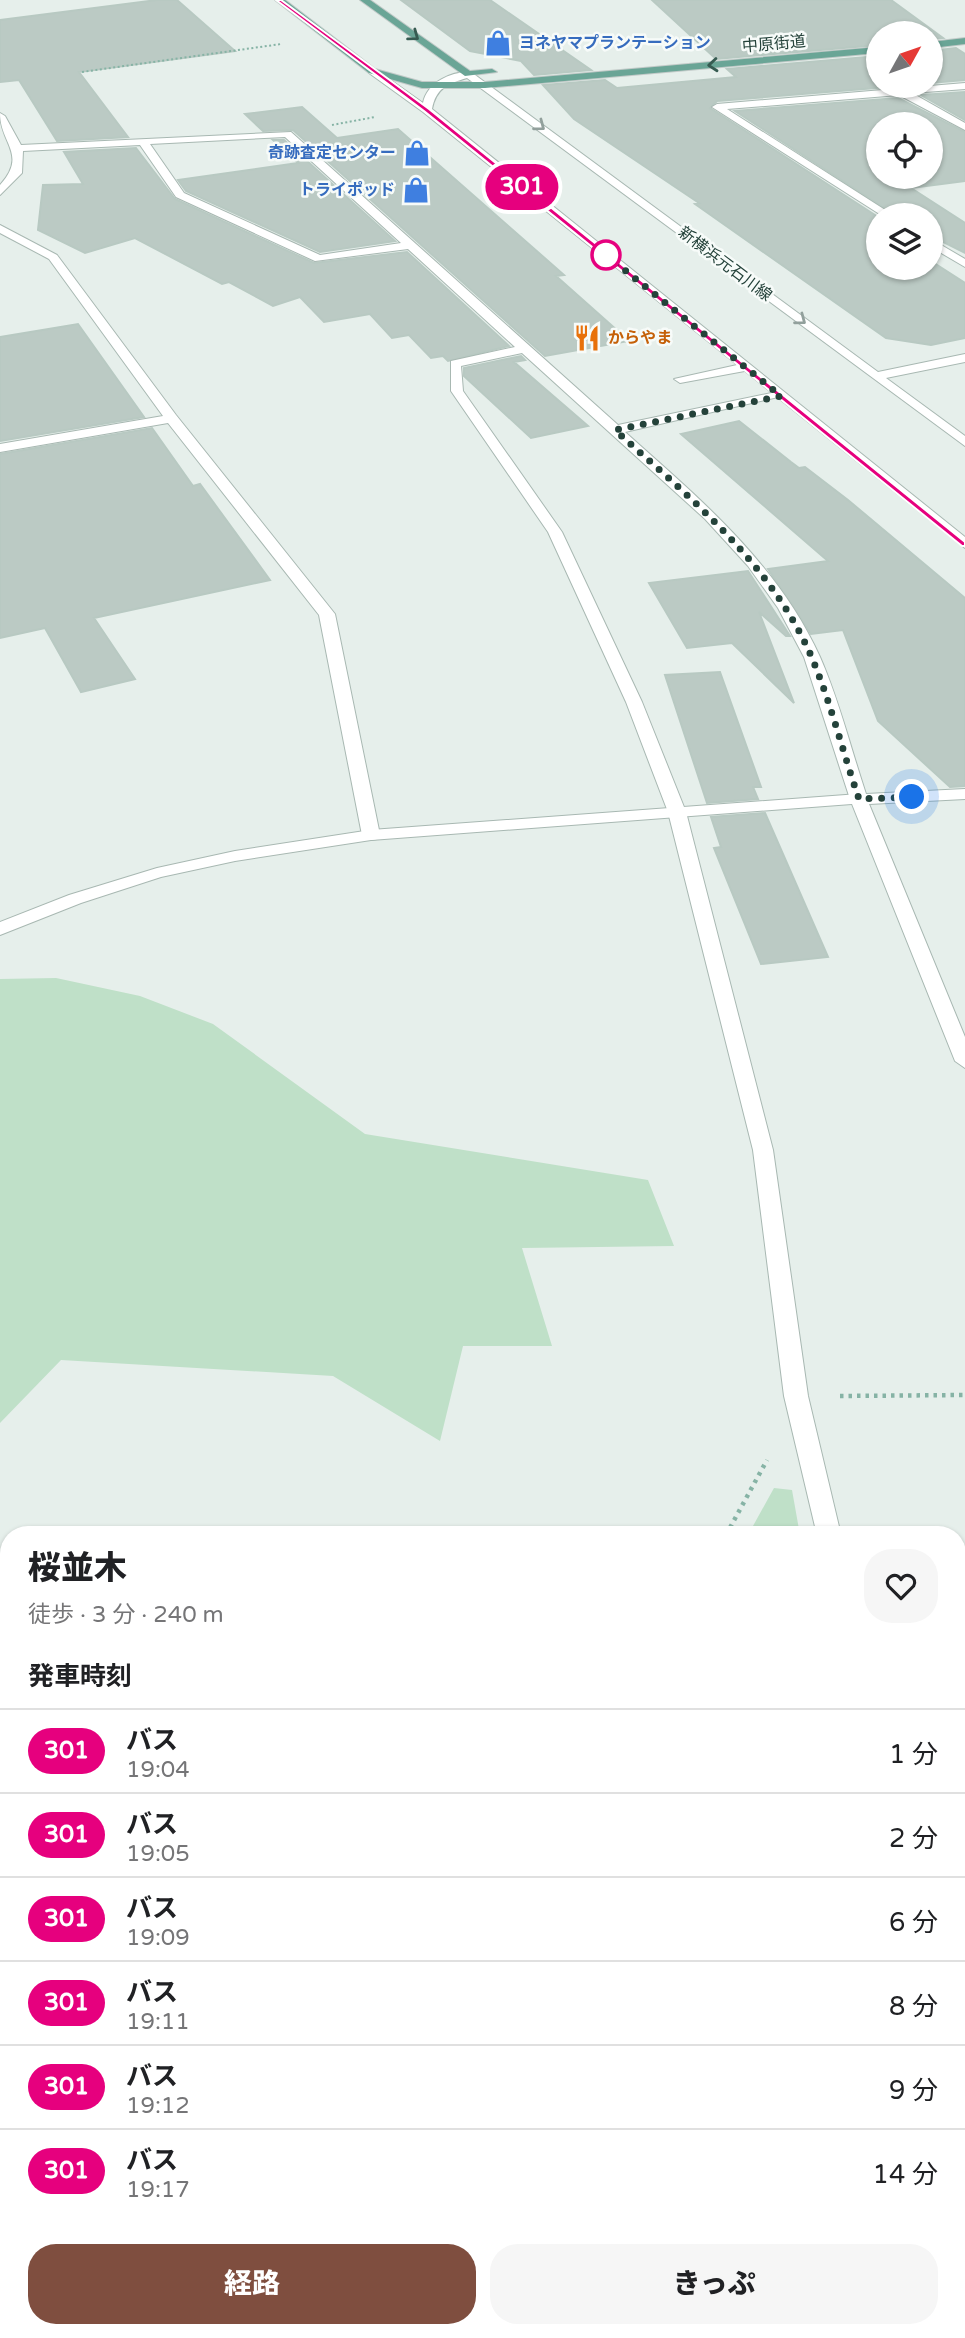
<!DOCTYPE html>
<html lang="ja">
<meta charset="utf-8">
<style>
body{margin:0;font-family:"Varela Round","Noto Sans JP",sans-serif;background:#f6f6f6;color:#202124;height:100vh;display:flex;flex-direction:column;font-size:26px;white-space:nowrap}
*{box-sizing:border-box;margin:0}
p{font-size:23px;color:#757577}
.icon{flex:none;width:38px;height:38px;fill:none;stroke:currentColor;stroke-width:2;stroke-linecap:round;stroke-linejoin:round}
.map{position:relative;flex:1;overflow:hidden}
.side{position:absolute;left:0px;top:1526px;width:966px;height:812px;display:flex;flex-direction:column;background:#fff;border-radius:28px 28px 0 0;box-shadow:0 2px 5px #0004}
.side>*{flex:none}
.badge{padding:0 14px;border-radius:23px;font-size:24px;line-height:46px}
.needle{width:46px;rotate:50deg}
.buttons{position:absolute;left:866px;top:21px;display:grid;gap:14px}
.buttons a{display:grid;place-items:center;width:77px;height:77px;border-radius:50%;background:#fff;box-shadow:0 2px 5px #0004;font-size:35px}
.you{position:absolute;width:35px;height:35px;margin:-18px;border:5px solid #fff;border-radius:50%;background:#1a73e8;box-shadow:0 0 0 10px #1a73e833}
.map>.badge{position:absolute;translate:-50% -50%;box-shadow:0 0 0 4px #fff}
h2{padding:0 28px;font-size:26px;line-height:63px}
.round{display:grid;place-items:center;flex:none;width:74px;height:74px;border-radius:28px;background:#f6f6f6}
.head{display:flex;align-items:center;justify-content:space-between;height:119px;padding:0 28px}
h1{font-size:33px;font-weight:800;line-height:52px}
.action{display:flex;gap:14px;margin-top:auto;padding:14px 28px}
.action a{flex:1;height:80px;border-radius:28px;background:#7f4e3f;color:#fff;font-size:28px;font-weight:800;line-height:80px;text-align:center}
.action a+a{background:#f6f6f6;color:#202124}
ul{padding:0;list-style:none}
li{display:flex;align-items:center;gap:21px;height:84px;padding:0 28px;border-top:2px solid #e0e0e0}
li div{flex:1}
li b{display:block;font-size:26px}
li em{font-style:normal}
li .badge{min-width:77px;font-weight:700;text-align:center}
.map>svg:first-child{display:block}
.green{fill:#bfe0c8}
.building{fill:#bbcac4;stroke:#b8c9c2;stroke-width:2;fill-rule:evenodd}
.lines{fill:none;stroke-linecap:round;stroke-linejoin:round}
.service-casing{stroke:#a8b8b2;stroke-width:2}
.minor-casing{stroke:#a8b8b2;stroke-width:2}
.tertiary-casing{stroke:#a8b8b2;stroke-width:2}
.primary-casing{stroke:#c2cac8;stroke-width:2}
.path-far2{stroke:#86b3a5;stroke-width:2;stroke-dasharray:2 2.5;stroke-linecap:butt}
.path-far1{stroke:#86b3a5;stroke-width:4.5;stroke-dasharray:3.5 5;stroke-linecap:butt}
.path{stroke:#86b3a5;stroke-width:6;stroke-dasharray:5 7;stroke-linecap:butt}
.service{fill:#fff;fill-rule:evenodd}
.minor{fill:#fff;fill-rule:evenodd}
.tertiary{fill:#fff;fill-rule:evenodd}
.primary{fill:#6aa596;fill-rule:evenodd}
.oneway{stroke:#365b51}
.oneway2{stroke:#92a09c}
.line{fill:#e6007e;stroke:#fff;stroke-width:2}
.walk{stroke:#24423a;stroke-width:7;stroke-dasharray:0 12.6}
.stop-dot{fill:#fff;stroke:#e6007e;stroke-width:3.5}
.labels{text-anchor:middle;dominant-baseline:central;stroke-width:5;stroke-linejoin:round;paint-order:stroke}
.far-shop-label{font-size:16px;font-weight:bold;fill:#366cbe;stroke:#f7fbf9;text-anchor:end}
.far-street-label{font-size:16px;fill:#24423a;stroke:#f7fbf9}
.far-food-label{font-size:16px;font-weight:bold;fill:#c56008;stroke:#f7fbf9;text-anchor:start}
</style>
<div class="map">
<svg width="965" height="2338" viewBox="0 0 965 2338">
<rect width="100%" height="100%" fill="#e6efeb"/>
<!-- green -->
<path class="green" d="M56,978L140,996L213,1024L365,1134L648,1180L674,1246L522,1248L552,1346H463L440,1441L333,1376L61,1360L0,1423V979Z
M774,1488L792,1490L800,1535H748Z"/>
<!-- building -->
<path class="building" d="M157,0H177L235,51L79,72L128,137L57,141L19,80L0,82V20Z
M401,0H490L591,70L534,75L521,61L470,51Z
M652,0H891L943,38L931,39V33H878V45L716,59Z
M956,48L965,54V80L931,83V51Z
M878,56V86H901L717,101L710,108L878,217V268H931V261L965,283V338L931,345L886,338L695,204L699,203L574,119L543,85L605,80L617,88L736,77L727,69Z
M965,92V120L921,95Z
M898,98L965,132V181L911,188L965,223V253L931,236V215H895L735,111ZM878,124H931V177H878Z
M302,107L337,138L398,129L564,275L556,276L629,341L545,356L293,130L263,131L245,114Z
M273,140H284L395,241L320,252L186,191L178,180L298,163Z
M136,148L175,199L314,263L407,252L509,346L448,361L443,356L431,358L409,335L392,338L370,314L324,322L300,297L273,306L229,282L222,284L135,238L85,253L38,230L43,185L83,184L64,152Z
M78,324L144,417L0,441V337Z
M521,356L525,360L514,362L588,426L531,438L464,376V368Z
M739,421L791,462L799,468L805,467L848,500L965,598V786L950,787L878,721L843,630L811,634L768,569L828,561L681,434Z
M152,428L193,486L200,484L270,580L94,618L135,679L81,692L45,628L0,638V454Z
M748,571L790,636H786L759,612L794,703L732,643L687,648L649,583Z
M720,672L761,787H753L758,799L707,803L665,675Z
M765,813L828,957L761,964L714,848L721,847L711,817Z"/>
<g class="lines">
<!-- service casing -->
<g class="service-casing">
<path id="service" d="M746,363L752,367L750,370L680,383L674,379Z"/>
</g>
<!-- minor casing -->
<g class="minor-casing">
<path id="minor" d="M965,83V89L912,93L965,123V130L899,95L727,109L893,215H881L712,107L717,104Z
M0,113L5,116L21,145L291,132L618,425L781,391L787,395L625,432C699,498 778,564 820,657C839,700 851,749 866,794L965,789V799L869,804L965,1037V1068L955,1061L850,799L804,657L778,608L748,566L705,519L522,353L461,366L463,391L562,532L642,702L686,812L773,1150L808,1396L841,1535H817L784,1396L753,1150L668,812L626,702L548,532L451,391V361L515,347L408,249L315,261L176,197L140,145L23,151L22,173L0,195V185C28,154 0,144 0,113ZM285,137L401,243L320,255L184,193L150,144Z
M0,225L57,255L176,415L335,614L380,835L377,839L371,840L362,835L319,615L168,423L0,452V444L163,416L49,259L0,233Z
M931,239L965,259V267L931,247Z
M957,1898L965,1901V1938L957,1935Z"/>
</g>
<!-- tertiary casing -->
<g class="tertiary-casing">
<path id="tertiary" d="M369,69H375L423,103C427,82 452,71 471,72L878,372L965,354V362L886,378L965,436V446L467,78C447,84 436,88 432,109L965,537V548L423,112L369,73Z
M859,794L868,799L865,803L371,840L235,861L161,877L81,903L0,935V922L69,895L157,868L235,851L371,830Z"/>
</g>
<!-- primary casing -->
<g class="primary-casing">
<path id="primary" d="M275,0H285L375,69L422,82H485L878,47V53L485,88H422L369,73Z
M360,0H370L470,71L492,69L497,72L465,76Z
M965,38V44L931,48V42Z"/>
</g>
<!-- path-far2 -->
<path class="path-far2" d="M82,72L281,44
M332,125L375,117"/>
<!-- path-far1 -->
<path class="path-far1" d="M840,1396L965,1395
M726,1535L767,1460"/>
<!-- path -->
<path class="path" d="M283,2338L287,2329"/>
<!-- service -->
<use href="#service" class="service"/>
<!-- minor -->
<use href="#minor" class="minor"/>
<!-- tertiary -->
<use href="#tertiary" class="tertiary"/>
<!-- primary -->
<use href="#primary" class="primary"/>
</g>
<!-- one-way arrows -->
<defs><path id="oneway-chevron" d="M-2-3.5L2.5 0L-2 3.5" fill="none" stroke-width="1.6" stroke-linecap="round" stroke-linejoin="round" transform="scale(1.75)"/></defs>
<g class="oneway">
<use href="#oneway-chevron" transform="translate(414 36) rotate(36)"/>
<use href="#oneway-chevron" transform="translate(713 65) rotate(175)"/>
</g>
<g class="oneway2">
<use href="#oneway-chevron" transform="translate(540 126) rotate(37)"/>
<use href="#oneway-chevron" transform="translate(801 320) rotate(37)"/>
</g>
<!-- line -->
<path class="line" d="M276,0H281L429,109L965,542V546H962L424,111Z"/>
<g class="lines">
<!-- walk -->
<path class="walk" d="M606,255L781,396L615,430C688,496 772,564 812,658C831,703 843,753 859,799L912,797"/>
</g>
<!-- icons -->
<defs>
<g id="shop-bare" transform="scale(2.1)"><path d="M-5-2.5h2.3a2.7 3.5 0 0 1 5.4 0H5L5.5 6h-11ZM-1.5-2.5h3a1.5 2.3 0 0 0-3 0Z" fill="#3f7fe0" stroke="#f7fbf9" stroke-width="2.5" paint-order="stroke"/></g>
<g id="restaurant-bare" transform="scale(2.1)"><path d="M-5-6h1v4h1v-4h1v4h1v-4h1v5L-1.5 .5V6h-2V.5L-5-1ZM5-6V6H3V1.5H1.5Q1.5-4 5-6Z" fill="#e8710a" stroke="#f7fbf9" stroke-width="2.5" paint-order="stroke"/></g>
</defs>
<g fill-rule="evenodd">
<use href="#shop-bare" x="498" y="43"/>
<use href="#shop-bare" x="417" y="153"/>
<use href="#shop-bare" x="416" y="190"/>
<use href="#restaurant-bare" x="587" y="338"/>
</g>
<!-- markers -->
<circle class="stop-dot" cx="606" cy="255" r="14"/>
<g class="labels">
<!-- far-shop labels -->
<g class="far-shop-label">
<text x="519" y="43" text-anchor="start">ヨネヤマプランテーション</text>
<text x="396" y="153">奇跡査定センター</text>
<text x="395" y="190">トライポッド</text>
</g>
<!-- far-street labels -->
<g class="far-street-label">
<text transform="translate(774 44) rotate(-5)">中原街道</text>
<text transform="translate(725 264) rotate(37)">新横浜元石川線</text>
</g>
<!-- far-food labels -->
<g class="far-food-label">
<text x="608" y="338">からやま</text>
</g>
</g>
</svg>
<div class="buttons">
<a><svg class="needle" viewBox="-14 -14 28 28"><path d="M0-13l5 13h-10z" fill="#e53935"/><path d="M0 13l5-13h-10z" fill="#757577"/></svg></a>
<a><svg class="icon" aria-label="locate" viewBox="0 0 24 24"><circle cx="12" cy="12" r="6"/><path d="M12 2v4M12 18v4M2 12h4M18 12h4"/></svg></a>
<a><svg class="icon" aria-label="layers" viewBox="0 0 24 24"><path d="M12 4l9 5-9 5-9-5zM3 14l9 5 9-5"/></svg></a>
</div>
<div class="you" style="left:912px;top:797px"></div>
<b class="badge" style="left:522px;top:187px;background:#e6007e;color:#fff">301</b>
<section class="side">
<div class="head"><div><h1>桜並木</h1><p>徒歩 · 3 分 · 240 m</p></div><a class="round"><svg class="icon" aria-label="heart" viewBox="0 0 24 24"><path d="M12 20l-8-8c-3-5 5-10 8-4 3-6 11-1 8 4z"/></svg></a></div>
<h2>発車時刻</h2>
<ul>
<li><span class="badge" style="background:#e6007e;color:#fff">301</span><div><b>バス</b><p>19:04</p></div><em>1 分</em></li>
<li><span class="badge" style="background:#e6007e;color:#fff">301</span><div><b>バス</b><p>19:05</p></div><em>2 分</em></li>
<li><span class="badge" style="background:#e6007e;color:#fff">301</span><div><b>バス</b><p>19:09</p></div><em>6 分</em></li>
<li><span class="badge" style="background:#e6007e;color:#fff">301</span><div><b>バス</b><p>19:11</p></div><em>8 分</em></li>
<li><span class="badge" style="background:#e6007e;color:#fff">301</span><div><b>バス</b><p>19:12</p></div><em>9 分</em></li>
<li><span class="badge" style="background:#e6007e;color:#fff">301</span><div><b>バス</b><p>19:17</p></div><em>14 分</em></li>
</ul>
<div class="action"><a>経路</a><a>きっぷ</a></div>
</section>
</div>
